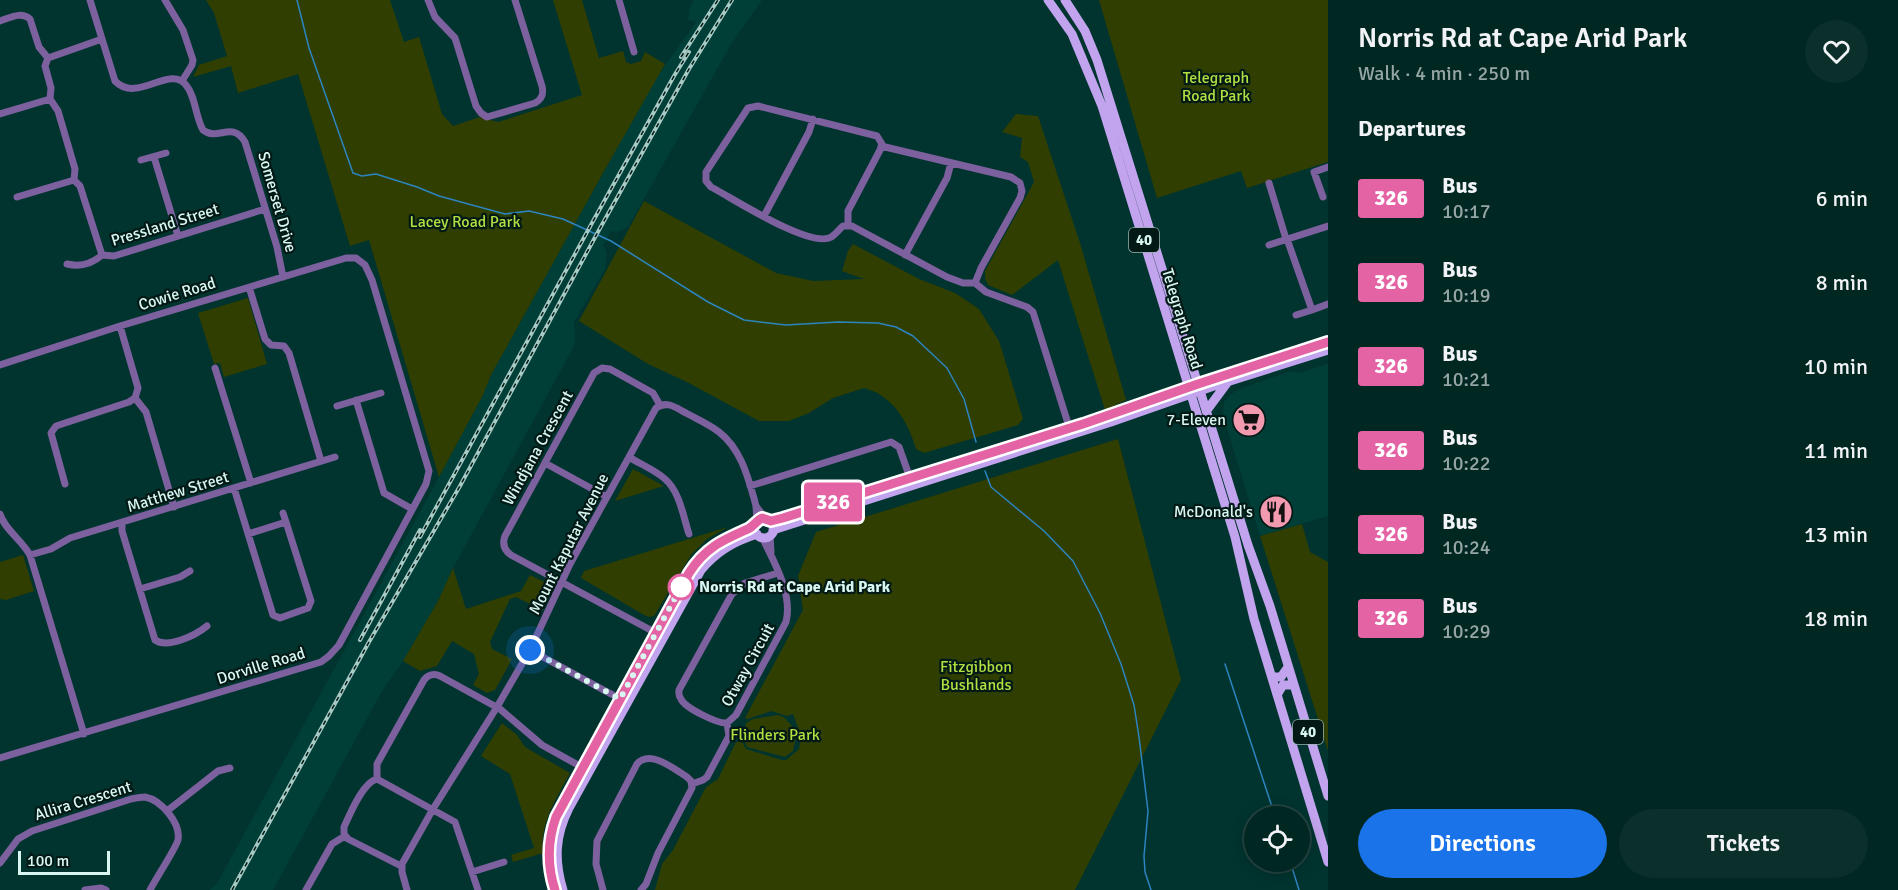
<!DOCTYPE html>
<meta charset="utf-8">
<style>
body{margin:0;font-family:Signika,sans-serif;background:#0b2f2b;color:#f1f3f6;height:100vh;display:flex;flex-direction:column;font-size:22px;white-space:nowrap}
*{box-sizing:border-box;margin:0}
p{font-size:20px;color:#96a5a6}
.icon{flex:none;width:33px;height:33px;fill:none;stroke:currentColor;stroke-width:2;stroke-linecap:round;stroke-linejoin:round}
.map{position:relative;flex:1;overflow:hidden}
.side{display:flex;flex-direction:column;background:#012723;width:570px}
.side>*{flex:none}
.badge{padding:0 12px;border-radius:4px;font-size:21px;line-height:39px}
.fabs{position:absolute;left:1244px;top:806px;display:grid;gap:12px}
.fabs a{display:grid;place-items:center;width:66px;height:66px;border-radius:50%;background:#012723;box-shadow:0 3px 15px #0003,0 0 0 2px #234441;font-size:30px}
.scale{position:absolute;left:18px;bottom:15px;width:92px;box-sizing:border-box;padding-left:6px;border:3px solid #d9f7f1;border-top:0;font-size:16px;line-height:21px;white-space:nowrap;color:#d9f7f1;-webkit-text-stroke:4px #021916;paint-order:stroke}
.you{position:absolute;width:30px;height:30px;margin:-15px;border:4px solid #fff;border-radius:50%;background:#1a73e8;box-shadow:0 0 0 9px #1a73e833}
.map>.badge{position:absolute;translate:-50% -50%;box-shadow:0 0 0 3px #fff}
h2{padding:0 30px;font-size:22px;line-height:54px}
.round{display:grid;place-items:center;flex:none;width:63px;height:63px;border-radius:32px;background:#0b2f2b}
.overview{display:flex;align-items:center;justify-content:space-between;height:102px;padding:0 30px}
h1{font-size:28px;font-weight:600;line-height:45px}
.cta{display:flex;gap:12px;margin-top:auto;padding:12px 30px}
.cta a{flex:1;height:69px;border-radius:36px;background:#1a73e8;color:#fff;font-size:24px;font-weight:600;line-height:69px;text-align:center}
.cta a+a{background:#0b2f2b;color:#f1f3f6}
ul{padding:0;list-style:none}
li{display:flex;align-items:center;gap:18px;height:84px;padding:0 30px}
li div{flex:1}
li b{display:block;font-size:22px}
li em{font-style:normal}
li .badge{min-width:66px;font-weight:700;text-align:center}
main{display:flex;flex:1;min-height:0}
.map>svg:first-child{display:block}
.built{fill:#003f38}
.green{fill:#303f01}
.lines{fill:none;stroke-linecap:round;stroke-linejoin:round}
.stream{stroke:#2c84c0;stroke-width:1.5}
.minor{stroke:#7c619e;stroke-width:7}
.major{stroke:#c2a3ed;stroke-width:9}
.rail-casing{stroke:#a7cac4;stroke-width:4}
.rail{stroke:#021916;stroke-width:1.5;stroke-dasharray:4.5;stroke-linecap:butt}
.line-casing{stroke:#fff;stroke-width:14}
.line{stroke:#e463a4;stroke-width:9}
.walk{stroke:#d9f7f1;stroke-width:6;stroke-dasharray:0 10.8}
.stop-dot{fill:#fff;stroke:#e463a4;stroke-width:3}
.labels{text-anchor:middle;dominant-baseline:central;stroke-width:4.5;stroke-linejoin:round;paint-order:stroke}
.shield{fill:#021916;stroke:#98b4af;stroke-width:1.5}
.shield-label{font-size:15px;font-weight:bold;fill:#d9f7f1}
.park-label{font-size:16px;fill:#b4df41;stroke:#021916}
.street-label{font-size:16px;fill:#d9f7f1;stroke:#021916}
.poi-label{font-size:16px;fill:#d9f7f1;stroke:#021916;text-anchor:end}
.stop-label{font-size:16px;font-weight:bold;fill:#d9f7f1;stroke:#021916;text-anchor:start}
</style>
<main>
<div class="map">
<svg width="1328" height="890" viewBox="0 0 1328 890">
<rect width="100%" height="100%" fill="#01342f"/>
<!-- built -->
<path class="built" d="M694,0H762L731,44L628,227L617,232L611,231L603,245L607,253L605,269L574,322L575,344L453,568L438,601L403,661L382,691L273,890H210L218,882L439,477L483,395L491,375L603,173L657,77L696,22L687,19L691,12L688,11Z
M1328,364V516L1260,536L1223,415L1224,402L1230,395L1242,388L1291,371L1299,373Z"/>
<!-- green -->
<path class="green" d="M206,0H390L404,42L419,37L442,114L453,126L480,117L498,122L582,95L553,0H582L599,58L623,51L626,62L631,64L641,61L645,52L665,64L603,173L491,375L483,395L439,477L369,240L350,246L298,74L238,93L231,66L193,77L199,65L227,56L214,13Z
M1099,0H1328V162L1247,188L1241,171L1157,198Z
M1016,114L1038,116L1080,243L1126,400L1105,410L1058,260L1012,295L988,285L985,278V271L1034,182L1028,162L1020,157L1022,138L1002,132Z
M644,201L776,273L813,281L864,279L842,271L848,251L853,244L919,279L955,293L979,309L999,341L1023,419L1018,425L924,453L916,449C910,429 900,408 882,396C877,392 870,390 864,388L833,398L809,413L789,421H759L687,382L648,364L579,321Z
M248,298L267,364L224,377L220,363L214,364L198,313Z
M1118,439L1181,680L1075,890H655L662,864L673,850L706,787L718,779L736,742H742L746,749L782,760H786L799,749L801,736L793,714L787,716L771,711L748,719L745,718L803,610L798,576L816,532Z
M633,469L664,486L615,501Z
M1302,524L1310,552L1328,562V751L1260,536Z
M728,527L707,539L691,555L654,616L649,617L644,615L581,578L584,571Z
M23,555L34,591L6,600L0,599V562Z
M453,568L466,609L521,591L530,575L551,585L538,608L516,597L510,599L490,642L492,649L512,659L495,690L487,693L473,685L479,674L474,654L452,641L437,666L420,671L403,661L438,601Z
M778,715L784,717L797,732L793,751L785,757L747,747L744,740L746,723L753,719Z
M502,723L517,735L525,747L570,773C556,800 540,821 543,853L513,862L511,855L534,848L510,774L481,756Z"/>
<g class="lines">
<!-- stream -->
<path class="stream" d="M297,0L309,48L353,173L362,176L376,174L417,187L439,196L505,214L529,211L563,219L611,241L708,302L744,320L786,325L838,322L878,323L896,327L913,336L947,368L964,399L976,442
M985,471L991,487L1044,531L1073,561L1100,613L1121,664L1134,705L1139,737L1148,811L1144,856L1145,872L1151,890
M1225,664L1275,816
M1290,861L1299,890"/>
<!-- minor -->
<path class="minor" d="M90,0L115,81C137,104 170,64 186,85C196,97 195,116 203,130C218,142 232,120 245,142L277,247L283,277
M165,0L183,30L193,60L192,65L182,81
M428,0L435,17L455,38L476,106L481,113L487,117L535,103C542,99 544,94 542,86L515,0
M619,0L634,52
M0,21C10,18 21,11 30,19L39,47L48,58
M48,58L45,66L51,88L50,99L58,111L75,169L74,180L80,186L102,255L114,256L265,209
M48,58L102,39
M0,114L50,99
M881,146L1011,177L1020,183L1022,191L1020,198L981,268L975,283L986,292L1027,307L1033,312L1071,433
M154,157L178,236
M141,160L166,153
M1269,183L1286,239
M17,197L74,180
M1323,197L1314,172L1328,167
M764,216L809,132L813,119
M848,225V211L880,150L882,144L877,136L758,106L748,108L706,172V181L711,187C734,199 806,246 829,238C835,236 838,230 843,226H852L947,277L963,283H975
M1287,239L1312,310L1328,304
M1269,245L1328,226
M905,255L947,178L951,163
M67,264C80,267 92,264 102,255
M249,287L265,339L271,345L284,346L289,353L321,461
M1296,315L1312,310
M120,326L138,388L135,398
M0,365L120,326L346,258H356L365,265L372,280L429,471L426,484L339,645L329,656L321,662L0,758
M215,368L251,483
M135,398L146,412L174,507
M356,400L384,493L412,509
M337,406L381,393
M629,457C640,464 655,470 665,479C680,492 683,516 689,534
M545,463L607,497
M65,484L51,433L56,426L129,402L135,398
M750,486L891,442L899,447L910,478
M234,488L273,615L280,618L308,608L311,601L286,522L248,534
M756,506L765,518
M283,513L286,522
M0,514C5,530 22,540 30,555L84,734
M122,523V531L155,640C168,649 196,635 207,626
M770,535L771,552
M762,537C774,562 793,594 786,622L736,715L727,723C718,724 685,708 681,699C678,695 679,694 679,690L732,594L745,583L778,573
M30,555L51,549L70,538L335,457
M140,589L180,577L190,571
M658,634L511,555C504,550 502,544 505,536L594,373L602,368L610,369L653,393L660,405
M530,650L622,700
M377,779L455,822L478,890
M692,784L703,780L707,777L729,736L727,723
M167,811L218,771L230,768
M0,863L18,839L32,831L131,799C136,798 141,797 145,797C161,800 181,823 178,840C176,848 155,880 150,890
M401,866L348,839L344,834V827C350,814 363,782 377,779V764L424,680C428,675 434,673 440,676L500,709L542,745L587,770
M472,872L504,862
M85,890L101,888L106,890
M306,890L332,844L345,836
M407,890L402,872V864L433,809L497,707L530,650L570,564L656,408C667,400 676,408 686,413C697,419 709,424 719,432C741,449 748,477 755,502C757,508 756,514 757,521
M603,890L596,864L597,841L637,764C650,749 674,769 687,777L691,781L692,788L658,853L646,884L641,890"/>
<!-- major -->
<path class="major" d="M1048,0L1072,34L1102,106L1235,537L1254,619L1328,862
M1065,0L1085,31L1097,60L1248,545L1270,606L1328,796
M1207,410L1227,383
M754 528a10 10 0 1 1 20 0a10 10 0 1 1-20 0Z
M771,521L1083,424L1328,342
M773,530L1111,422L1211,387L1328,350
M1272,677H1281L1288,667
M1277,695L1283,685H1294
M555,890C547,865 547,841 556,817L679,591C701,551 714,543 755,525
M563,890C554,860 555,836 569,808L701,570C717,551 733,542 757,534"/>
<!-- rail casing -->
<g class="rail-casing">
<path id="rail" d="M681,57L718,0
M420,537L592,223L674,76L689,52
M360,640L420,530
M232,890L369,642L460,486L599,230L689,69L732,0"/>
</g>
<!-- rail -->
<use href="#rail" class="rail"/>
</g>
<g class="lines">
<!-- line casing -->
<g class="line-casing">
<path id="line" d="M555,890C547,865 547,842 556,817L689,573C705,548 721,541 748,529C754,526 756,521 762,518L771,521L783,518L1083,424L1198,384L1328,342"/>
</g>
<!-- line -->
<use href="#line" class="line"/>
<!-- walk -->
<path class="walk" d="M530,650L620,699L681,587"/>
</g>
<!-- icons -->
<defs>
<g id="supermarket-disc" transform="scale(1.725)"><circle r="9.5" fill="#f29ab0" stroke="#021916"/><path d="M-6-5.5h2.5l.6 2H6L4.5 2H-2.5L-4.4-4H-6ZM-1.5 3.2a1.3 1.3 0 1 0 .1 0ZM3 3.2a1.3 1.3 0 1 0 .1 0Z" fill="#111"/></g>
<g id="restaurant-disc" transform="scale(1.725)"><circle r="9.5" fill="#f29ab0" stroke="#021916"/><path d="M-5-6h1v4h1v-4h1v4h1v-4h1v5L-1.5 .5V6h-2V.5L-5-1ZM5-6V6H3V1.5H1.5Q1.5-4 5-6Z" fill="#111"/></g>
</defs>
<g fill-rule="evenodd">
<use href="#supermarket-disc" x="1249" y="420"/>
<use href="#restaurant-disc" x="1276" y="512"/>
</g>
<!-- markers -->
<circle class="stop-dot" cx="681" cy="587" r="12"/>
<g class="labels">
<!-- shield labels -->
<g class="shield">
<rect x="1129" y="228" width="30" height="24" rx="4.5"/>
<rect x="1293" y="720" width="30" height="24" rx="4.5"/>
</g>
<g class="shield-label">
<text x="1144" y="240">40</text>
<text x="1308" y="732">40</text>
</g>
<!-- park labels -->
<g class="park-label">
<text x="1216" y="78">Telegraph<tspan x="1216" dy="18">Road Park</tspan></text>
<text x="465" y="222">Lacey Road Park</text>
<text x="976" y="667">Fitzgibbon<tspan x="976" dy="18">Bushlands</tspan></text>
<text x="775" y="735">Flinders Park</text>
</g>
<!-- street labels -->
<g class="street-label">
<text transform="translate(277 202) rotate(74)">Somerset Drive</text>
<text transform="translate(165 225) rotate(-17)">Pressland Street</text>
<text transform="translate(177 294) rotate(-17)">Cowie Road</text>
<text transform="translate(1182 319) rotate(73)">Telegraph Road</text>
<text transform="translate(538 448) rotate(-61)">Windjana Crescent</text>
<text transform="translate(178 492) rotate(-17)">Matthew Street</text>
<text transform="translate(569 544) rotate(-63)">Mount Kaputar Avenue</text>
<text transform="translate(748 665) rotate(-61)">Otway Circuit</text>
<text transform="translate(261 666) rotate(-17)">Dorville Road</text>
<text transform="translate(83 801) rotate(-17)">Allira Crescent</text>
</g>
<!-- poi labels -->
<g class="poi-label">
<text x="1226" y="420">7-Eleven</text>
<text x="1253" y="512">McDonald's</text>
</g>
<!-- stop labels -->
<g class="stop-label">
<text x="699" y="587">Norris Rd at Cape Arid Park</text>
</g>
</g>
</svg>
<div class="fabs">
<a><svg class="icon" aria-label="locate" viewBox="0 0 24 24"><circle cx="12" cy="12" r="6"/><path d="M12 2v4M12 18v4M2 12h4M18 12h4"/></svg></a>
</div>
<div class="scale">100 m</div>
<div class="you" style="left:530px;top:650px"></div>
<b class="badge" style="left:833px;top:502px;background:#e463a4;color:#fff">326</b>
</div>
<section class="side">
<div class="overview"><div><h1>Norris Rd at Cape Arid Park</h1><p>Walk · 4 min · 250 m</p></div><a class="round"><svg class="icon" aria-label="heart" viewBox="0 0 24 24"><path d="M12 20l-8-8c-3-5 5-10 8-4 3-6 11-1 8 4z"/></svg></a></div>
<h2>Departures</h2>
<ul>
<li><span class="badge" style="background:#e463a4;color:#fff">326</span><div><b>Bus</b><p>10:17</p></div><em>6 min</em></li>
<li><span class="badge" style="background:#e463a4;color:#fff">326</span><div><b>Bus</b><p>10:19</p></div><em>8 min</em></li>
<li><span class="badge" style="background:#e463a4;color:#fff">326</span><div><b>Bus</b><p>10:21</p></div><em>10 min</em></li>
<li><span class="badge" style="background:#e463a4;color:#fff">326</span><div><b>Bus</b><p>10:22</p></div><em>11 min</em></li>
<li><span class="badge" style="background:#e463a4;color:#fff">326</span><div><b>Bus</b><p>10:24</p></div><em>13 min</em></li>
<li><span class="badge" style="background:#e463a4;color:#fff">326</span><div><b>Bus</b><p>10:29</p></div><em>18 min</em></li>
</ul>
<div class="cta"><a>Directions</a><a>Tickets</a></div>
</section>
</main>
